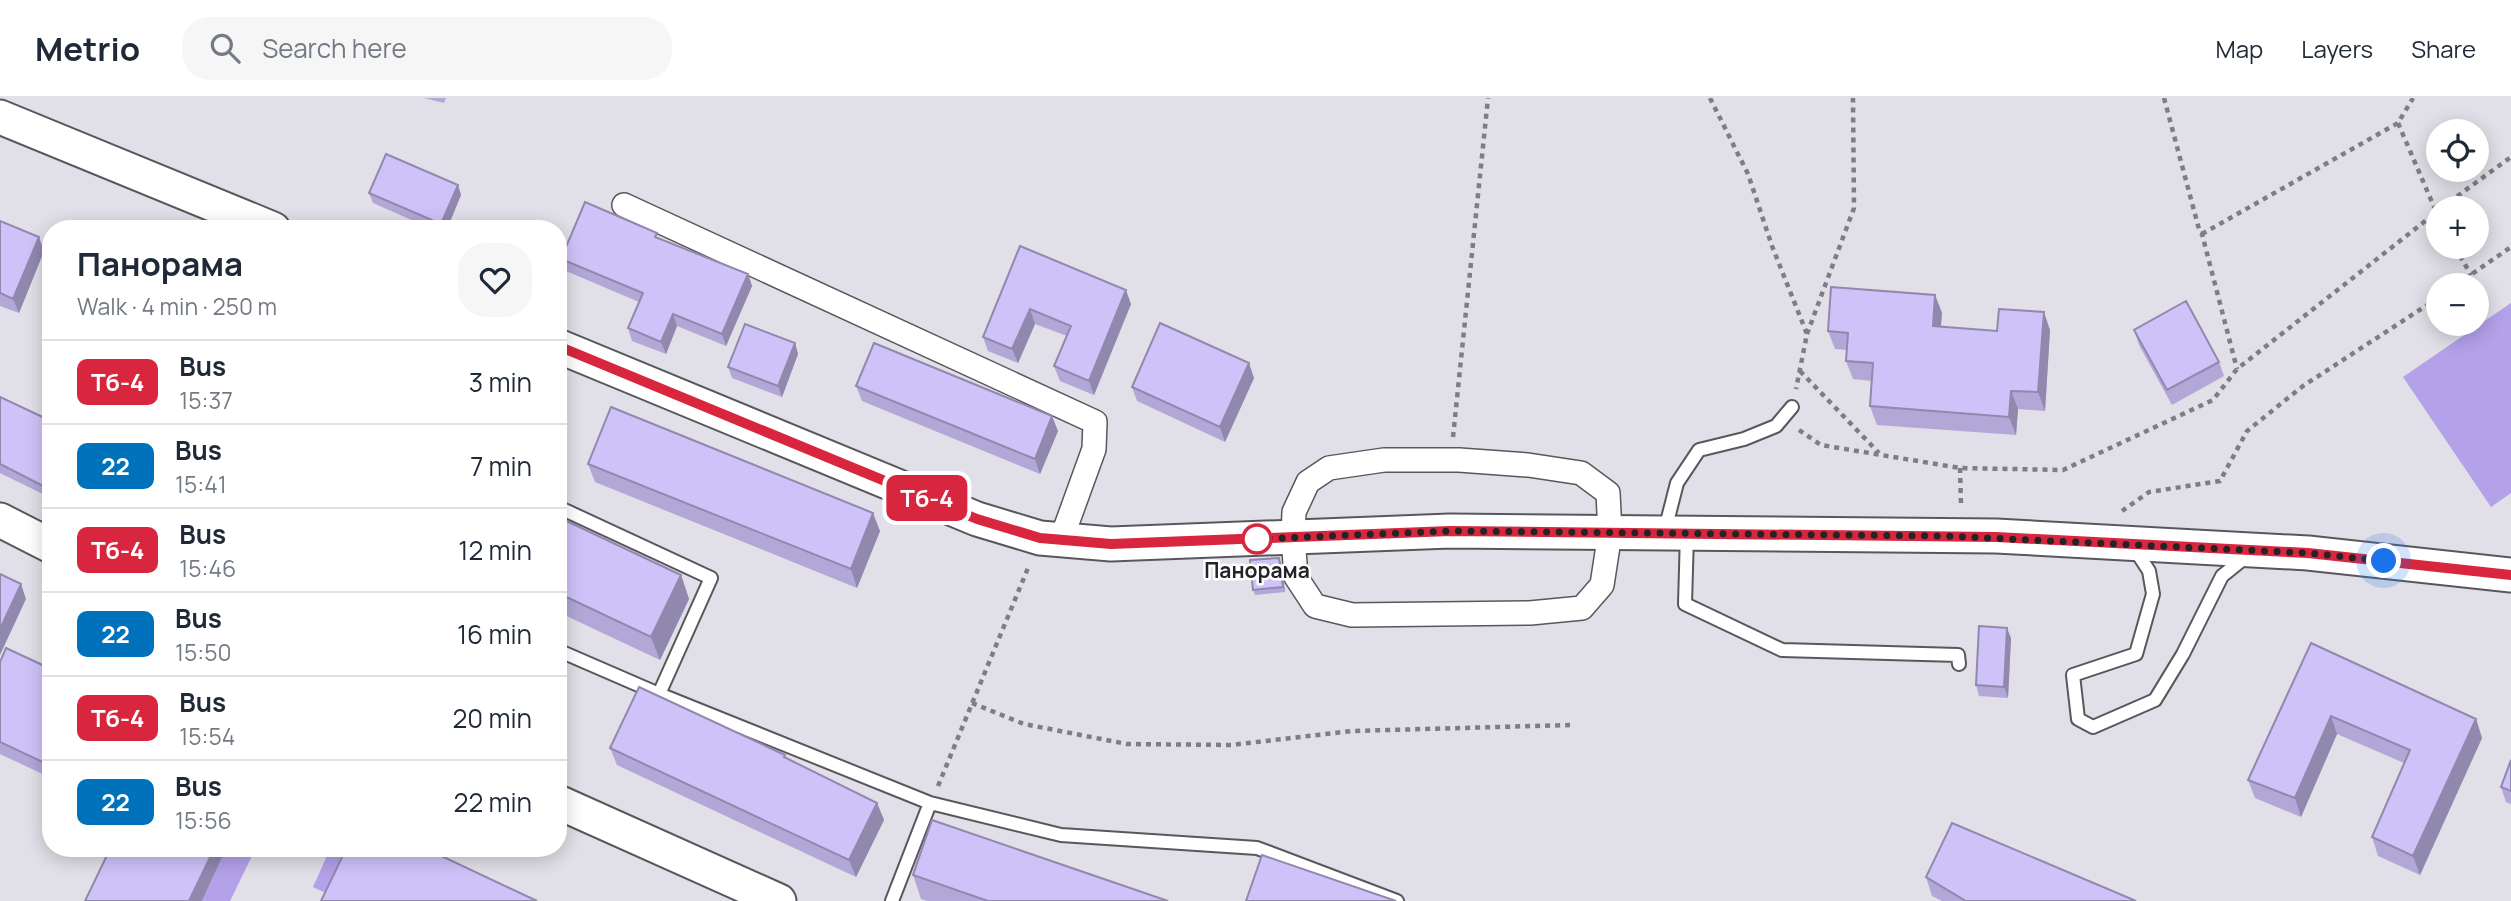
<!DOCTYPE html>
<meta charset="utf-8">
<style>
body{margin:0;font-family:Manrope,sans-serif;background:#f6f6f7;color:#1f2937;height:100vh;display:flex;flex-direction:column;font-size:26px;white-space:nowrap}
*{box-sizing:border-box;margin:0}
p{font-size:23px;color:#747a83}
.icon{flex:none;width:38px;height:38px;fill:none;stroke:currentColor;stroke-width:2;stroke-linecap:round;stroke-linejoin:round}
.map{position:relative;flex:1;overflow:hidden}
.sheet{position:absolute;left:42px;top:122px;width:525px;height:637px;display:flex;flex-direction:column;background:#fff;border-radius:28px;box-shadow:0 4px 18px #0003}
.sheet>*{flex:none}
.badge{padding:0 14px;border-radius:10px;font-size:24px;line-height:46px}
.controls{position:absolute;left:2426px;top:21px;display:grid;gap:14px}
.controls a{display:grid;place-items:center;width:63px;height:63px;border-radius:50%;background:#fff;box-shadow:0 4px 18px #0003;font-size:35px}
.you{position:absolute;width:35px;height:35px;margin:-18px;border:5px solid #fff;border-radius:50%;background:#1a73e8;box-shadow:0 0 0 10px #1a73e833}
.map>.badge{position:absolute;translate:-50% -50%;box-shadow:0 0 0 4px #fff}
.round{display:grid;place-items:center;flex:none;width:74px;height:74px;border-radius:28px;background:#f6f6f7}
.headline{display:flex;align-items:center;justify-content:space-between;height:119px;padding:0 35px}
h1{font-size:33px;font-weight:700;line-height:52px}
ul{padding:0;list-style:none}
li{display:flex;align-items:center;gap:21px;height:84px;padding:0 35px;border-top:2px solid #e0e1e3}
li div{flex:1}
li b{display:block;font-size:26px}
li em{font-style:normal}
li .badge{min-width:77px;font-weight:700;text-align:center}
header{display:flex;align-items:center;gap:42px;box-sizing:border-box;height:98px;padding:0 35px;background:#fff;border-bottom:2px solid #e0e1e3}
header strong{font-size:33px}
nav{display:flex;gap:38px;margin-inline-start:auto;font-size:24px}
.search{width:490px;height:63px;background:#f6f6f7;display:flex;align-items:center;gap:18px;box-sizing:border-box;padding:0 24px;border-radius:28px;color:#747a83;font-size:26px}
.map>svg:first-child{display:block}
.green{fill:#b3a1e9}
.lines{fill:none;stroke-linecap:round;stroke-linejoin:round}
.lane-casing{stroke:#59575e;stroke-width:16}
.street-casing{stroke:#59575e;stroke-width:26}
.secondary-casing{stroke:#59575e;stroke-width:37}
.path{stroke:#7f7d83;stroke-width:4.5;stroke-dasharray:5 5;stroke-linecap:butt}
.lane{stroke:#fff;stroke-width:12}
.street{stroke:#fff;stroke-width:23}
.secondary{stroke:#fff;stroke-width:33}
.wall{fill:#b2a7d6}
.shaded-wall{fill:#9188ae}
.building{fill:#cfc2f9;stroke:#9188ae;stroke-width:2}
.line-casing{stroke:#fff;stroke-width:16}
.line{stroke:#d7263d;stroke-width:10}
.walk{stroke:#242326;stroke-width:7;stroke-dasharray:0 12.6}
.stop-dot{fill:#fff;stroke:#d7263d;stroke-width:3.5}
.labels{text-anchor:middle;dominant-baseline:central;stroke-width:5;stroke-linejoin:round;paint-order:stroke}
.stop-label{font-size:21px;font-weight:bold;fill:#242326;stroke:#fff}
</style>
<header>
<strong>Metrio</strong>
<div class="search"><svg class="icon" aria-label="search" viewBox="0 0 24 24"><circle cx="10" cy="10" r="6"/><path d="M15 15l6 6"/></svg>Search here</div>
<nav><a>Map</a><a>Layers</a><a>Share</a></nav>
</header>
<div class="map">
<svg width="2511" height="803" viewBox="0 0 2511 803">
<rect width="100%" height="100%" fill="#e1dfe7"/>
<!-- green -->
<path class="green" d="M2511,205V395L2491,409L2403,279Z
M226,751H236L252,758L230,803H202Z
M330,751H346L332,798L313,789Z"/>
<g class="lines">
<!-- lane casing -->
<g class="lane-casing">
<path id="lane" d="M558,409L711,480L659,596L930,705L1061,737L1257,750L1397,803
M1665,432L1677,385L1699,352L1744,341L1776,328L1792,309
M1687,436L1685,506L1782,552L1958,557L1959,566
M2134,450L2149,473L2153,496L2136,556L2073,577L2078,621L2093,629L2155,602L2183,556L2222,478L2248,457
M562,554L659,596
M892,803L930,705"/>
</g>
<!-- street casing -->
<g class="street-casing">
<path id="street" d="M624,107L1095,324L1094,351L1061,442
M1384,362H1459L1528,367L1581,375L1608,395L1610,435L1602,487L1582,510L1530,515L1352,517L1315,508L1296,479L1293,439L1294,414L1308,384L1329,370Z"/>
</g>
<!-- secondary casing -->
<g class="secondary-casing">
<path id="secondary" d="M0,19L273,131
M558,248L977,421L1040,440L1111,446L1450,433L1996,438L2308,455L2511,477
M0,422L51,448
M558,704L779,803"/>
</g>
<!-- path -->
<path class="path" d="M1710,0L1748,76L1772,148L1807,236L1796,291
M2164,0L2200,135L2202,136L2237,271
M2398,25L2438,118
M2441,110L2511,59
M2202,136L2398,25L2413,0
M2455,149L2471,177
M2456,187L2511,149
M1807,236L1854,110L1853,0
M1800,273L1879,355
M1799,332L1821,347L1960,370L2063,372L2213,302L2237,271L2438,113
M1453,339L1488,0
M1960,370L1961,406
M2122,413L2149,394L2220,383L2247,333L2303,288L2438,200
M972,605L1024,626L1127,646L1231,647L1352,633L1570,627
M938,688L1028,470"/>
<!-- lane -->
<use href="#lane" class="lane"/>
<!-- street -->
<use href="#street" class="street"/>
<!-- secondary -->
<use href="#secondary" class="secondary"/>
</g>
<!-- wall -->
<path class="wall" d="M424,0H446L444,5Z
M458,87L461,97L447,131H432L373,105L369,95Z
M0,123L44,153L19,215L0,208Z
M659,141L748,176L752,188L726,248L677,228L666,256L632,243L628,230L639,204L566,173L561,161Z
M1020,148L1131,206L1094,297L1060,283L1054,268L1067,238L1035,226L1018,265L988,253L983,239Z
M1935,197L1942,215L1941,229L1997,233L2050,232L2045,313L2018,311L2016,337L1877,327L1870,308L1872,283L1853,281L1846,263L1847,252L1835,251L1828,233Z
M2134,232L2219,264L2224,278L2172,307L2139,247Z
M795,245L798,256L782,299L732,280L728,269Z
M1254,280L1225,344L1137,303L1132,289Z
M856,288L1058,333L1040,376L862,303Z
M0,299L51,323V400L0,375Z
M588,366L880,433L857,490L595,384Z
M558,419L681,477L689,501L660,562L558,514Z
M1281,465L1285,494L1255,497L1253,492Z
M2011,540L2008,600L1979,598L1976,587Z
M2311,545L2476,621L2482,640L2420,777L2378,758L2372,739L2404,665L2337,636L2301,719L2255,700L2248,682Z
M0,564L51,571V680L0,656Z
M610,650L785,657L786,660L877,705L884,722L856,779L617,667Z
M2511,662V706L2506,704L2501,689Z
M913,777L1168,803H927L921,801Z
M1926,779L2136,803H1942L1932,798Z"/>
<!-- shaded-wall -->
<path class="shaded-wall" d="M458,87L461,97L447,131H442L441,126Z
M39,139L44,153L19,215L13,201Z
M748,176L752,188L726,248L722,236Z
M1126,192L1131,206L1094,297L1089,283Z
M1935,197L1942,215L1939,246L1933,228Z
M1030,211L1035,226L1018,265L1012,251Z
M2044,214L2050,232L2045,313L2038,294Z
M673,216L677,228L666,256L661,244Z
M795,245L798,256L782,299L778,288Z
M1249,265L1254,280L1225,344L1220,329Z
M2011,293L2018,311L2016,337L2009,319Z
M1052,318L1058,333L1040,376L1035,361Z
M873,415L880,433L857,490L851,471Z
M1279,460L1281,465L1285,494L1283,489Z
M681,477L689,501L660,562L651,539Z
M21,486L26,501L0,557V531Z
M2007,530L2011,540L2008,600L2004,589Z
M2331,618L2337,636L2301,719L2295,700Z
M2476,621L2482,640L2420,777L2413,758Z
M877,705L884,722L856,779L849,762Z
M214,751H226L202,803H189Z
M436,751H442L441,769L435,755Z"/>
<!-- building -->
<path class="building" d="M386,56L458,87L441,126L369,95Z
M585,104L657,135L655,139L748,176L722,236L673,216L661,244L628,230L643,195L561,161Z
M0,123L39,139L13,201L0,195Z
M1020,148L1126,192L1089,283L1054,268L1071,228L1030,211L1012,251L983,239Z
M1831,189L1935,197L1933,228L1997,233L1999,211L2044,214L2038,294L2011,293L2009,319L1870,308L1873,265L1846,263L1848,235L1828,233Z
M2186,203L2219,264L2167,292L2134,232Z
M1160,225L1249,265L1220,329L1132,289Z
M745,226L795,245L778,288L728,269Z
M874,245L1052,318L1035,361L856,288Z
M0,299L51,323V392L0,366Z
M611,309L873,415L851,471L588,366Z
M558,419L681,477L651,539L558,495Z
M1279,460L1283,489L1253,492L1250,462Z
M0,476L21,486L0,531Z
M1979,528L2007,530L2004,589L1976,587Z
M2311,545L2476,621L2413,758L2372,739L2410,652L2331,618L2295,700L2248,682Z
M6,550L51,571V668L0,644V564Z
M639,589L785,657L784,659L877,705L849,762L610,650Z
M2511,662V693L2501,689Z
M932,722L1168,803H988L913,777Z
M1952,725L2136,803H1966L1926,779Z
M110,751H214L189,803H85Z
M346,751H436L435,755L537,803H321Z
M1262,757L1396,803H1246Z"/>
<g class="lines">
<!-- line casing -->
<g class="line-casing">
<path id="line" d="M558,248L977,421L1040,440L1111,446L1450,433L1996,439L2308,455L2511,477"/>
</g>
<!-- line -->
<use href="#line" class="line"/>
<!-- walk -->
<path class="walk" d="M1257,441L1450,433L1946,438L2308,455L2384,463"/>
</g>
<!-- markers -->
<circle class="stop-dot" cx="1257" cy="441" r="14"/>
<g class="labels">
<!-- stop labels -->
<g class="stop-label">
<text x="1257" y="472">Панорама</text>
</g>
</g>
</svg>
<div class="controls">
<a><svg class="icon" aria-label="locate" viewBox="0 0 24 24"><circle cx="12" cy="12" r="6"/><path d="M12 2v4M12 18v4M2 12h4M18 12h4"/></svg></a>
<a>+</a>
<a>−</a>
</div>
<div class="you" style="left:2384px;top:463px"></div>
<b class="badge" style="left:927px;top:400px;background:#d7263d;color:#fff">Тб-4</b>
<section class="sheet">
<div class="headline"><div><h1>Панорама</h1><p>Walk · 4 min · 250 m</p></div><a class="round"><svg class="icon" aria-label="heart" viewBox="0 0 24 24"><path d="M12 20l-8-8c-3-5 5-10 8-4 3-6 11-1 8 4z"/></svg></a></div>
<ul>
<li><span class="badge" style="background:#d7263d;color:#fff">Тб-4</span><div><b>Bus</b><p>15:37</p></div><em>3 min</em></li>
<li><span class="badge" style="background:#0072bc;color:#fff">22</span><div><b>Bus</b><p>15:41</p></div><em>7 min</em></li>
<li><span class="badge" style="background:#d7263d;color:#fff">Тб-4</span><div><b>Bus</b><p>15:46</p></div><em>12 min</em></li>
<li><span class="badge" style="background:#0072bc;color:#fff">22</span><div><b>Bus</b><p>15:50</p></div><em>16 min</em></li>
<li><span class="badge" style="background:#d7263d;color:#fff">Тб-4</span><div><b>Bus</b><p>15:54</p></div><em>20 min</em></li>
<li><span class="badge" style="background:#0072bc;color:#fff">22</span><div><b>Bus</b><p>15:56</p></div><em>22 min</em></li>
</ul>
</section>
</div>
